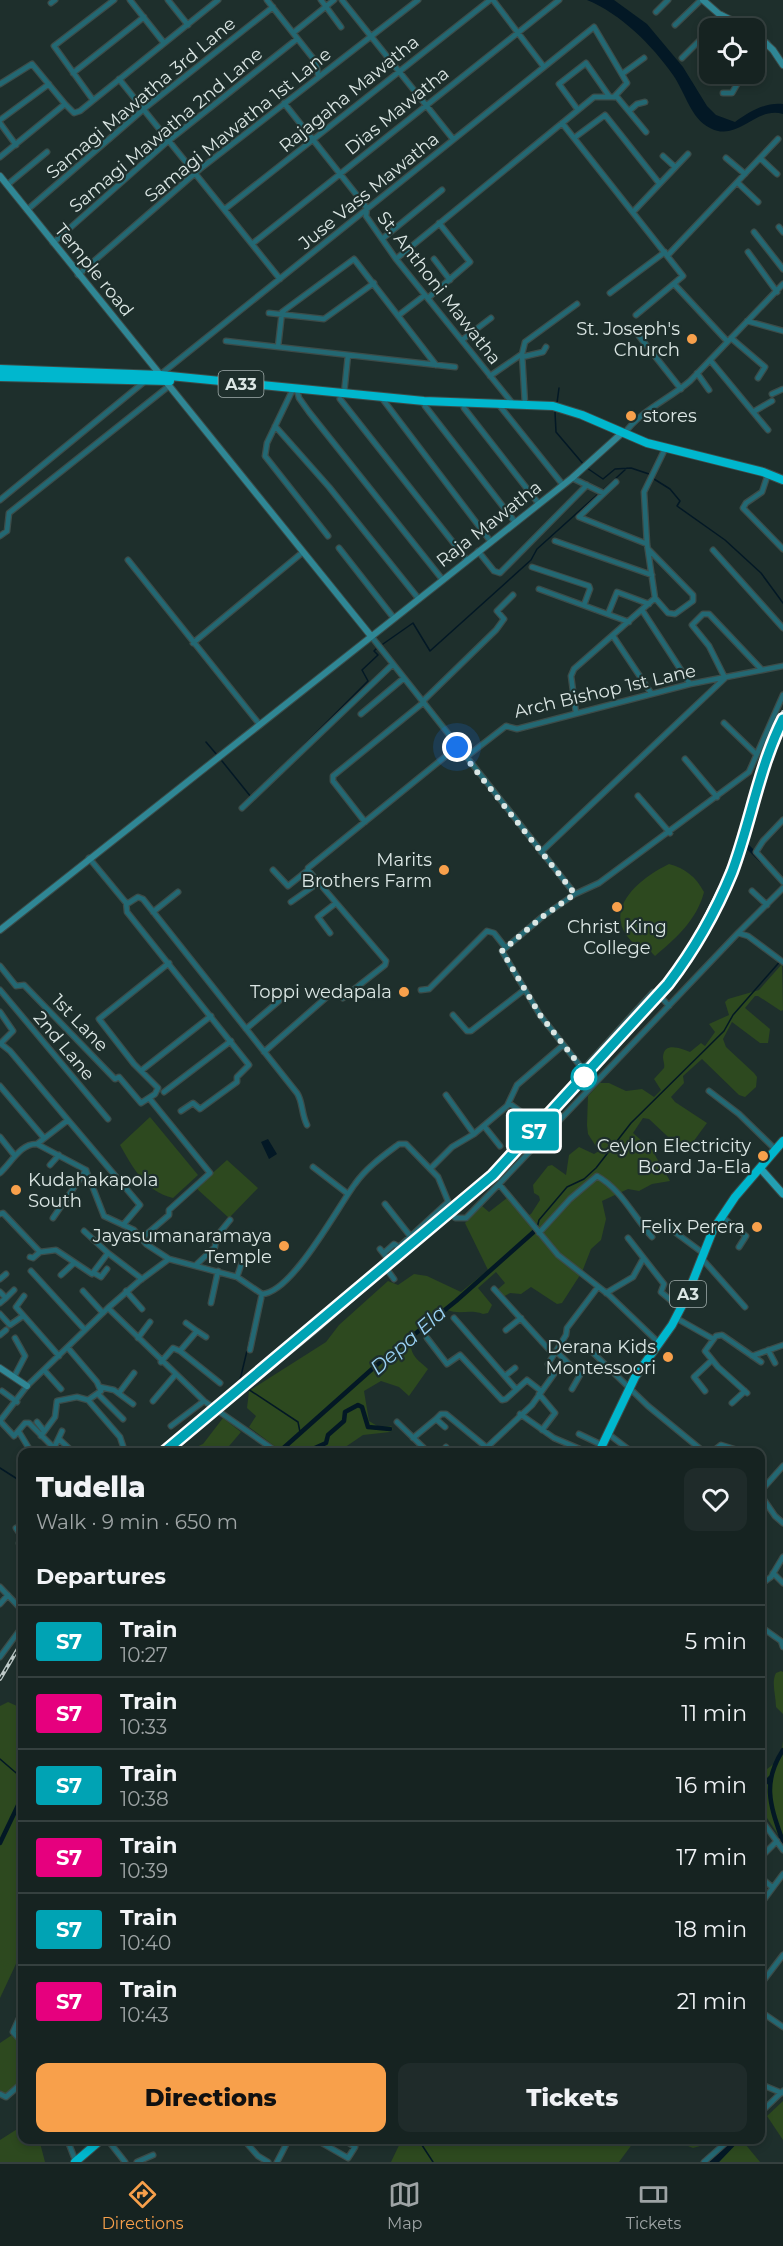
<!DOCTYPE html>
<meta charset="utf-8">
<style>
body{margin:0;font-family:Montserrat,sans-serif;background:#1f2b2a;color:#f1f3f6;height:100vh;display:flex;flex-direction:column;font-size:22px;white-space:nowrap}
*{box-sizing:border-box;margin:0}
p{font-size:20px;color:#9ea4a5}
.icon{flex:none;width:33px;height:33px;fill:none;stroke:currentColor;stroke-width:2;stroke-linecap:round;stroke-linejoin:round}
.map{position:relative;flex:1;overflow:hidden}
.drawer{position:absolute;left:18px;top:1448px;width:747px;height:696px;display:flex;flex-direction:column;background:#162321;border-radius:12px;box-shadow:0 3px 9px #0003,0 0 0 2px #35403f}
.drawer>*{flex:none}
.badge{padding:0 12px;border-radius:4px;font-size:21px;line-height:39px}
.fabs{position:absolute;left:699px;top:18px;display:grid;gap:12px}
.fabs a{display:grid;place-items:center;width:66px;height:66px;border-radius:12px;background:#162321;box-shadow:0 3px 9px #0003,0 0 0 2px #35403f;font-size:30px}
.you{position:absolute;width:30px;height:30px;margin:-15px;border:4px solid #fff;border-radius:50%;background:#1a73e8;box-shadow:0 0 0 9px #1a73e833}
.map>.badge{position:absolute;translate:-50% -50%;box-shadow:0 0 0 3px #fff}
h2{padding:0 18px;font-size:22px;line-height:54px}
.round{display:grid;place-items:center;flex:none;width:63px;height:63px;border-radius:12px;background:#1f2b2a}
.overview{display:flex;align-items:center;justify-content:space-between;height:102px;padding:0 18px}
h1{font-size:28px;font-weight:800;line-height:45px}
.action{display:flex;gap:12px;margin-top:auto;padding:12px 18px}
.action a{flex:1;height:69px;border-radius:12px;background:#f8a04b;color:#111;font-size:24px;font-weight:800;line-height:69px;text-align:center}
.action a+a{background:#1f2b2a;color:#f1f3f6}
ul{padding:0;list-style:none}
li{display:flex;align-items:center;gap:18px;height:72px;padding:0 18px;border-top:2px solid #35403f}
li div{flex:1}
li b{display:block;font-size:22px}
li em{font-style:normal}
li .badge{min-width:66px;font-weight:700;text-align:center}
.menu{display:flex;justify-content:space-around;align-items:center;height:84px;border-top:2px solid #35403f;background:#162321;font-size:16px;color:#9ea4a5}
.menu a{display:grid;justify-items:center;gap:3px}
.menu .current{color:#f8a04b}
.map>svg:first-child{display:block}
.green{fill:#2d491f}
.water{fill:#031825}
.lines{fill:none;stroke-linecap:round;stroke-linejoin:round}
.stream{stroke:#031825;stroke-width:1.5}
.canal{stroke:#031825;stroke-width:4.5}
.street-casing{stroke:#3c4c49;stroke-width:7}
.secondary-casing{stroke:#3c4c49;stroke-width:8}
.primary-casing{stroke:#3c4c49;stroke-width:9}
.highway-casing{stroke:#3c4c49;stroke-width:10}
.street{stroke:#236873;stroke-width:4.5}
.secondary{stroke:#2f8795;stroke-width:6}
.primary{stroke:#23a0b3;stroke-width:7}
.highway{stroke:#00b7ce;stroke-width:8}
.rail-casing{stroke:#bdc9c7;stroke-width:4}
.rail{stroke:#1e2f2c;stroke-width:1.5;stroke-dasharray:4.5;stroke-linecap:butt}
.line-casing{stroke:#fff;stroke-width:14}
.line{stroke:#00a3b4;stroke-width:9}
.walk{stroke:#dbe6e4;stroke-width:6;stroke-dasharray:0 10.8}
.poi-dot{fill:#f8a04b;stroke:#1e2f2c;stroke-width:2}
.stop-dot{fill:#fff;stroke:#00a3b4;stroke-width:3}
.labels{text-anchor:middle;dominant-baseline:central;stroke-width:4.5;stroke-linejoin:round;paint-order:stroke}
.shield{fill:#1e2f2c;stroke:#a2afad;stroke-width:1.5}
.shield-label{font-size:16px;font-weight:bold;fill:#dbe6e4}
.street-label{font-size:18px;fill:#dbe6e4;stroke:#1e2f2c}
.poi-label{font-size:18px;fill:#dbe6e4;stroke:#1e2f2c;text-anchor:end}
.water-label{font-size:20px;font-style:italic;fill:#99d0f2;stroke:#1e2f2c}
</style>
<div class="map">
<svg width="783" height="2162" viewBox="0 0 783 2162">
<rect width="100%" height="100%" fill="#1e2f2c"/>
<!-- green -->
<path class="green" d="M669,864C685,868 696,877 704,892C697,920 675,939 655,956L651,952L647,953C595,922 628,884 669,864Z
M782,964L783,1010L781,1011L758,996H755L745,1008L770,1029L768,1043H760L732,1022L723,1039L726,1047L754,1073L757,1077L756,1087L745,1097L739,1095L702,1059L683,1076L684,1083L671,1097L675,1102L707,1123L693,1142L681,1149L649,1119L643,1118L633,1133L652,1150L670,1181L652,1184L639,1191L628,1189L602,1201L606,1219L601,1240L591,1249L582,1272L562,1303L557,1304L531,1287L521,1294L510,1293L503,1297L497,1290L505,1283L496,1272L478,1288L492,1305L488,1313L483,1314C470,1309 460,1315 447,1310L411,1340C409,1355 418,1360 428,1369L409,1396L399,1387L381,1381L364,1391L369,1421L379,1427L391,1426L393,1429L390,1432L363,1435L338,1452H274L277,1448L249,1427L256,1416L247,1408L249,1391L326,1342L339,1325L388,1281L398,1285L414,1274L427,1276L461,1292L488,1270L465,1223L482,1206L489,1212L507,1198L525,1217L531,1214L540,1200L539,1196L534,1193L533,1185L548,1166L552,1165L566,1175L569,1155L579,1147L594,1154L599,1151L588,1134L587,1125L588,1096L600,1083H609L626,1091L642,1089L654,1097L661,1090L654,1079L664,1068C665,1064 663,1061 663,1057C664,1041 682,1049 690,1052L701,1043L705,1046L715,1032L709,1024L729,1015L725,1002L728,999L759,990Z
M150,1117L198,1175L173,1198C145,1191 133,1168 120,1145Z
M227,1160L258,1188L229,1218L196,1188Z
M223,1418L241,1432L224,1452H185L203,1444Z
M781,1671L783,1672V1714L776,1707C776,1696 771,1682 776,1673Z
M8,1702L17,1706L22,1703V1951L0,1998V1706Z
M783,1741V1842L761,1809L760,1768L767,1769C777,1763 782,1753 783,1741Z
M12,2035L22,2044V2080L5,2095L0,2090V2043Z
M783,2101V2140L767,2116Z
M22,2126V2139H39L45,2162H0V2140Z
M402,2139H636L619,2162H391Z
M670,2139H725L693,2148Z
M741,2139L760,2162H719Z"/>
<!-- water -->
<path class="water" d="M587,0H614L647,24L683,67L707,106L716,115L735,122C749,112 765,102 783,104V114C755,106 738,143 710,128C691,119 685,92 673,75C652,45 621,14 587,0Z
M268,1139L277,1154L269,1159L261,1142Z
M733,2139H741L719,2162H708Z"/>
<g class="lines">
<!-- stream -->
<path class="stream" d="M557,403L559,388
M555,412L556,432L584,465
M587,468L603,479L615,469L631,468L649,474
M654,479L670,489L680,501L677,506L725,540L761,573L783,603
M603,490L627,468
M383,644L413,623L430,651L531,560L537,549L597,495
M206,742L217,755
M295,754L368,681L362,670L378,655L374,651L376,649
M222,761L251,797
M537,1228L539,1220L567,1187L584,1179L596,1168L631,1123L724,1031L733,1015L783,958
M240,1380L256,1313
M248,1389L298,1422L300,1432
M0,1468L22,1482
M0,1759L22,1778
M418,2139L433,2162"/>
<!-- canal -->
<path class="canal" d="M748,847L761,860
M279,1452L380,1362L456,1301L537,1229
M306,1452L326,1443L328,1435L344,1421L345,1412L358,1405L362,1407L368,1427L390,1429
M783,1750C761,1784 771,1807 783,1842
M760,1789L771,1777
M0,1843L22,1797"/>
<!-- street casing -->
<g class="street-casing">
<path id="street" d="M130,0L164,43
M168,0L188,25
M267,0L316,62L318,75
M321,0L341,27
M342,0L453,139
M493,0L544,67
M51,3L55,0
M656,12L668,0
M675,25L701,0
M711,28L722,15
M293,33L334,0
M682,58L710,30
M754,58L767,43
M73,73L144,17
M622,74L644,58
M119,79L280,279
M0,84L32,64L65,104
M723,93H732L743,74
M93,100L54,46L114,0
M284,103L367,208L366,216L396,259L513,404
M578,110L559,84L586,63L609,96
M629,111L637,104L645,102
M0,120L49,84
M0,123L16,145
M562,123L683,276L636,315
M574,138L605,115L659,183
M663,156L675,167
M0,157L65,104L74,113L80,111L218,0
M726,158L745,174
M760,158L777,174
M738,183L758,202
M7,185L47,152
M225,209L490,0
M27,210L145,108L273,7
M633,212L688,154
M779,227L783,232
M754,232L783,269
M382,239L442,190
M53,243L167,142L297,39
M252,244L559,0
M748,252L777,292
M668,255L778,139
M396,259L594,97H617L646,132
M434,259L450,280
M78,275L200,169L418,0
M675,285L727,341
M610,293L665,252
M428,298L470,262L439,223
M269,313L324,319L374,283
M399,315L425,295
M747,321L783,331
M639,336L681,389
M731,338L765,367L758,378
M462,340L491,318
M226,341L455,367
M278,347L282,312L354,259L436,365
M522,357L543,352L546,347
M710,360L768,430
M697,373L709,390
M161,374L594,27L627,83L614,97
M490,376L522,354
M293,389L267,443L265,456L328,536
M297,390L299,398L309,412L442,579
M344,394L348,355
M772,394L783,389
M381,397L491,542
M340,399L467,560
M525,404L522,354L525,342L577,304
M499,405L563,485
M425,406L515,522
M464,408L539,504
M753,412L772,401
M275,426L329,487L418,598
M624,434C641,410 668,400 690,381L783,284
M768,474L762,492L746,503L743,508L783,549
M572,478L603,493
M616,482L579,517L647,544
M0,500L144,382
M0,536L7,531L9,513L169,386
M555,541L652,575
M339,548L393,617
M649,550L693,595V601L675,614L668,613L655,598
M713,550L783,628
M478,551L494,571L500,573L587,485
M128,560L260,725
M532,567L589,586L590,589L584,605
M539,589L629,622
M642,610L690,684
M608,614L617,592L649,604
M371,636L575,894
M613,636L651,693
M193,643L303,552
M725,678L709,646L692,625L703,614H709L762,670
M423,701L496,630L504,619L497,611L513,595
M576,713L571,676L574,669L655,598L647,544L644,492L665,449
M361,714L404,678
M724,723L756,754
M466,757L506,726L517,729L690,684L783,666
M685,759L717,797
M638,796L670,833
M242,808L393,664
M783,820L763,841L756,852L783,882
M365,822L333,781V776L424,702
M541,852L725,678
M89,858L127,904L138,897L143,899L297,1093C303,1102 301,1113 307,1125
M273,870L288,886L308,870
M752,891L767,905
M126,902L127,912L249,1065L237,1077V1082L200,1109L193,1103L181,1111
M291,902L318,883
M153,912L178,892
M330,933L318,917L336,903
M738,933L783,888
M0,966L16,986L24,985L115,1079L119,1077L141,1103L155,1094L158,1088L134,1064L99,1019L169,963
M0,990L108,1119
M421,990L429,989L487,931L494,933L505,947
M343,998L385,965L386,961L308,870V868L457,747
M669,1006L659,995L653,992L586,1066L581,1067L540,1015L502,951L542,917L575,894L599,883L749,772L783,695
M0,1012L13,1031L2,1042
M453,1015L467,1031H471L524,990
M246,1029L279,1001
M0,1043L10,1051L68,1120
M264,1052L329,995
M142,1070L211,1016
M0,1086L44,1138
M709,1091L739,1114L776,1150
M164,1092L231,1041
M446,1095L474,1134
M509,1103L549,1132
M484,1126L500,1146
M0,1137L15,1156
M37,1144L68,1120L140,1205L123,1225
M50,1165L59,1155
M313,1167L348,1194
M431,1168L452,1147L474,1134L507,1106L517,1085L562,1046
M0,1173C11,1163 21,1143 37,1144L86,1170L104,1216L134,1230L146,1244L169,1259L237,1277L262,1294C292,1293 337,1208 355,1184C366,1168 383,1156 399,1144H406L438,1177L455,1218H466L499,1184L558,1255L609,1295L659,1343
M499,1184L738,933L748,936L783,962
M385,1204L411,1237
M0,1214L3,1213L40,1252L56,1250L92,1274L108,1253L142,1279
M721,1216L746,1236L739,1247
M53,1218L86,1170
M667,1221L676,1233L703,1253
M84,1231L108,1253
M539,1233L570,1199L597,1176C621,1189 634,1217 652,1237
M628,1238L664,1284L661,1292L681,1309
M141,1239L169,1215V1210L210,1173L149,1098
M380,1249L388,1259
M384,1253L394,1244L399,1247L448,1202
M30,1257L33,1258L40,1252
M705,1262L745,1307
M196,1265L215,1247L216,1237L230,1220
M31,1271L85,1330
M94,1273L101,1277L107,1269
M61,1275L74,1263
M237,1277L242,1262
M0,1279L6,1274
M394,1279L386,1268L452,1213
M494,1289L553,1354
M83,1291L103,1313
M126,1291L142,1309
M0,1292L6,1298L0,1303
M606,1293L633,1277L643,1259
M24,1296L16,1307L59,1356
M6,1298L14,1290
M211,1303L218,1271
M108,1308L204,1401L277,1452
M0,1314L10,1325L23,1316
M454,1318L516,1389
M676,1318L713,1339
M506,1330L521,1318
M197,1331L206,1337
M0,1335L6,1330
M138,1338L150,1322
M427,1338L447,1364L460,1355L502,1400L506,1399L527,1380L541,1391
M586,1346L648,1406L704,1452
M250,1350L262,1294
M768,1350L775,1363
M180,1351L220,1383
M556,1351L580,1375L572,1389
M752,1356L783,1345
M161,1362L173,1348L180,1351L197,1331L186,1323
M44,1370L61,1389
M505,1376L515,1368
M14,1377L25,1356L15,1338
M100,1387L114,1390L133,1404
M2,1391L17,1402
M705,1391L694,1377L712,1360
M119,1393L134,1373
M747,1393L718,1367L705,1351L716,1336L722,1335L761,1362
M539,1394L555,1413L542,1430
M99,1395L123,1419
M88,1400L120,1437L125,1452
M153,1401L175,1375
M732,1403L745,1391
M520,1414L554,1438L587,1452
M436,1419L441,1414H446L486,1447
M0,1421L27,1386L108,1308L138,1282L169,1259
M0,1421L14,1436L25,1423H29L54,1448L53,1452
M37,1422L44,1431
M397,1422L428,1452
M171,1426L204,1401
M19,1432L30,1450
M579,1434L602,1445
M41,1436L55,1417L57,1401L77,1397L88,1400L101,1391L97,1382L68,1348
M611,1436L632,1452
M413,1438L436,1419L445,1427
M59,1439L73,1452
M54,1448L62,1431
M166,1452L317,1329L386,1268
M442,1452L446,1447
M482,1452L532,1405L554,1374L548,1364L566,1335L567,1328L598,1287
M712,1452L721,1445L744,1452
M760,1492L783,1466
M760,1494L775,1516L783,1523
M16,1528L22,1537L19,1543L22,1556
M22,1558V1570
M773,1573L783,1583
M760,1585L771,1577L783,1557
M0,1587L22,1610
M0,1604L8,1595
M760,1626L781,1641L783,1647
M0,1657L22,1627
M760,1818L783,1850
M760,1858L777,1841
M760,1877L772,1887
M760,1905L783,1874
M760,1985L783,1955
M760,2011L783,2027
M22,2012L13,2032L22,2042
M760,2084L782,2093
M0,2094L6,2097L22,2083
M760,2113L783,2091
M67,2139L74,2157
M107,2139L125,2162
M243,2139L258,2156L268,2162
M315,2139L348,2158L355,2147L343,2139
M137,2162L153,2155
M277,2162L289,2139
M704,2162L730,2139"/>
</g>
<!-- secondary casing -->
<g class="secondary-casing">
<path id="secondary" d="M703,0L719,14L748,28
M754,32L773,50L783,65
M0,176L371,636
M0,930L572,478L622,433
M0,1368L27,1386"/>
</g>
<!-- primary casing -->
<g class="primary-casing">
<path id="primary" d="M760,1168L783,1194"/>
</g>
<!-- highway casing -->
<g class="highway-casing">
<path id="highway" d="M0,369L160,375L424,401L553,406L582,415L647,443L763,472L783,480
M0,377L170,381
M599,1452L635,1377L672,1325L686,1298L713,1230L735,1197L783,1141
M75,2162L102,2139"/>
</g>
<!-- street -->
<use href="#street" class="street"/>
<!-- secondary -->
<use href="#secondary" class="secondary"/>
<!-- primary -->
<use href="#primary" class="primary"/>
<!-- highway -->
<use href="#highway" class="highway"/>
<!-- rail casing -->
<g class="rail-casing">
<path id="rail" d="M159,1452L490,1173L657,993L685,957L732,865L767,747L783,712
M0,1679L22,1642"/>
</g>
<!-- rail -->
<use href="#rail" class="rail"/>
</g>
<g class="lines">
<!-- line casing -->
<g class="line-casing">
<path id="line" d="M164,1452L493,1175L668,984C694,950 716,911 732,872C751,821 759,767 783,719"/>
</g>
<!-- line -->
<use href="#line" class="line"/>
<!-- walk -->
<path class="walk" d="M457,747L575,894L542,917L502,951L540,1015L581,1067L584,1077"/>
</g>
<!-- markers -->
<g class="poi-dot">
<circle cx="692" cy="339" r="6"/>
<circle cx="631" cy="416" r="6"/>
<circle cx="444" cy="870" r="6"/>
<circle cx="617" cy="907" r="6"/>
<circle cx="404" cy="992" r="6"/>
<circle cx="763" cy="1156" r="6"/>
<circle cx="16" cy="1190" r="6"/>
<circle cx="757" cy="1227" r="6"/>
<circle cx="284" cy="1246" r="6"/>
<circle cx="668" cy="1357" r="6"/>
</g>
<circle class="stop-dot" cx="584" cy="1077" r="12"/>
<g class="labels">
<!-- shield labels -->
<g class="shield">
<rect x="218.5" y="371" width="45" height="26" rx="4.5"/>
<rect x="670" y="1281" width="36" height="26" rx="4.5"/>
</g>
<g class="shield-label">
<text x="241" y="384">A33</text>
<text x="688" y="1294">A3</text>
</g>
<!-- street labels -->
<g class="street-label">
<text transform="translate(349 94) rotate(-39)">Rajagaha Mawatha</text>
<text transform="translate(141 98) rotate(-40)">Samagi Mawatha 3rd Lane</text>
<text transform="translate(397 111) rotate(-39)">Dias Mawatha</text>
<text transform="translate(238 125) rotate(-39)">Samagi Mawatha 1st Lane</text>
<text transform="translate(166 130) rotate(-40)">Samagi Mawatha 2nd Lane</text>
<text transform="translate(369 191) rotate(-39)">Juse Vass Mawatha</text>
<text transform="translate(94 270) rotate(51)">Temple road</text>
<text transform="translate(439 288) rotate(52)">St. Anthoni Mawatha</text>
<text transform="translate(489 524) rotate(-38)">Raja Mawatha</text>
<text transform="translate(605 691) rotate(-13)">Arch Bishop 1st Lane</text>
<text transform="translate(80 1023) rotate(46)">1st Lane</text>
<text transform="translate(64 1046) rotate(50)">2nd Lane</text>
</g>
<!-- poi labels -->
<g class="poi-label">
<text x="680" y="329">St. Joseph's<tspan x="680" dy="21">Church</tspan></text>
<text x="643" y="416" text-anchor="start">stores</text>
<text x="432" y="860">Marits<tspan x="432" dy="21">Brothers Farm</tspan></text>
<text x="617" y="927" text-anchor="middle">Christ King<tspan x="617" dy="21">College</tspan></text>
<text x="392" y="992">Toppi wedapala</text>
<text x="751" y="1146">Ceylon Electricity<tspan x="751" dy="21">Board Ja-Ela</tspan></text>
<text x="28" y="1180" text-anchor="start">Kudahakapola<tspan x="28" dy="21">South</tspan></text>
<text x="745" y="1227">Felix Perera</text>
<text x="272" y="1236">Jayasumanaramaya<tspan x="272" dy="21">Temple</tspan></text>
<text x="656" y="1347">Derana Kids<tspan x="656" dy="21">Montessoori</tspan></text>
</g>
<!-- water labels -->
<g class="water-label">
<text transform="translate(408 1340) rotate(-41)">Depa Ela</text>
</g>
</g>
</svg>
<div class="fabs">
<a><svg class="icon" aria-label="locate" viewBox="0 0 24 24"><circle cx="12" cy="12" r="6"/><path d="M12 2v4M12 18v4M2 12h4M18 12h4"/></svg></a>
</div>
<div class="you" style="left:457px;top:747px"></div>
<b class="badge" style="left:534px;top:1131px;background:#00a3b4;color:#fff">S7</b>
<section class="drawer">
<div class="overview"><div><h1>Tudella</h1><p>Walk · 9 min · 650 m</p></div><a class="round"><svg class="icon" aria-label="heart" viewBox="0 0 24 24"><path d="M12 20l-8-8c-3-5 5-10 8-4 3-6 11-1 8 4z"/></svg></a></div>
<h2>Departures</h2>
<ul>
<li><span class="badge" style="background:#00a3b4;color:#fff">S7</span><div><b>Train</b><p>10:27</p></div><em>5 min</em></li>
<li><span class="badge" style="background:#e6007e;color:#fff">S7</span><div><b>Train</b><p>10:33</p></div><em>11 min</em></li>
<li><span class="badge" style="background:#00a3b4;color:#fff">S7</span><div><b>Train</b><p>10:38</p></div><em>16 min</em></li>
<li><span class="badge" style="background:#e6007e;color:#fff">S7</span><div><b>Train</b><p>10:39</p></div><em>17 min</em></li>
<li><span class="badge" style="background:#00a3b4;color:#fff">S7</span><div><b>Train</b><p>10:40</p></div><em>18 min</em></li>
<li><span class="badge" style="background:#e6007e;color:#fff">S7</span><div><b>Train</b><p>10:43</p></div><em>21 min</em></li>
</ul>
<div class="action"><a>Directions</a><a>Tickets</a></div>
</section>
</div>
<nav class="menu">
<a class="current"><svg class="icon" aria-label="directions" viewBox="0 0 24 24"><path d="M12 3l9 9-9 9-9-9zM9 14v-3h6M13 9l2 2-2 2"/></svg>Directions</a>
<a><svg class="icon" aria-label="map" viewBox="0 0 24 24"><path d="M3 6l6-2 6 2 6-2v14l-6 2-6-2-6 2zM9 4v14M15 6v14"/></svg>Map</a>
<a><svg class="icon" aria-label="tickets" viewBox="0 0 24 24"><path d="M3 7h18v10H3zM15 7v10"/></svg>Tickets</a>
</nav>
